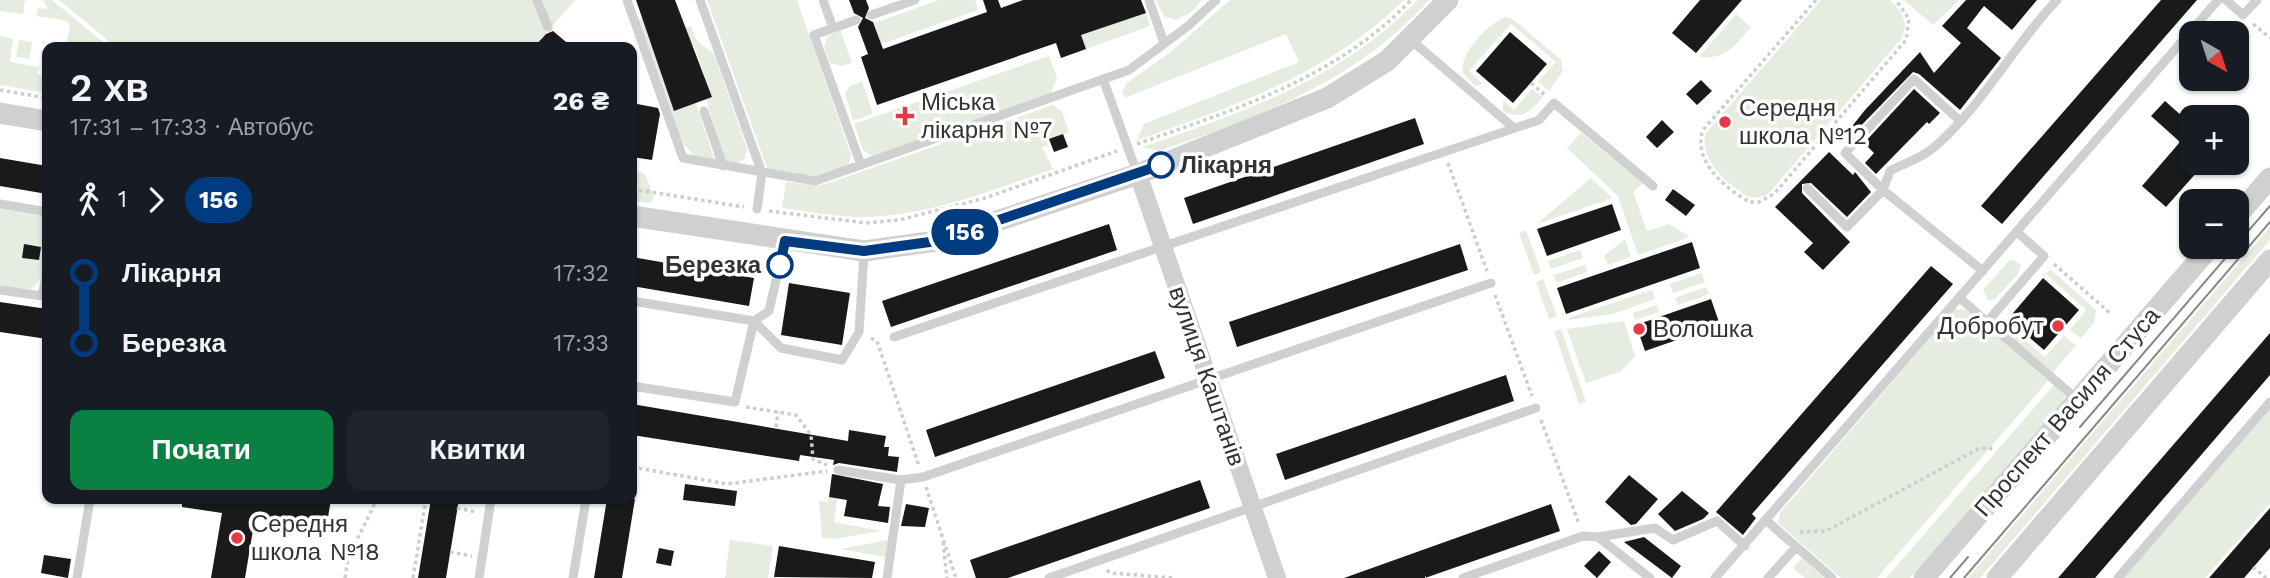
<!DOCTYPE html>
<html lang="uk">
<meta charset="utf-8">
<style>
body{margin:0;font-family:"Work Sans",sans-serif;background:#20242c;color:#f1f3f6;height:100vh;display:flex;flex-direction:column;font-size:26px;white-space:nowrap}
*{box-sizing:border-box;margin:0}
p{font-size:23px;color:#9ea1a6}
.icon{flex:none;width:38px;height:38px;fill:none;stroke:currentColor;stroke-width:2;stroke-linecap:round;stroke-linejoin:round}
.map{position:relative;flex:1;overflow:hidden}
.panel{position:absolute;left:42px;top:42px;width:595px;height:462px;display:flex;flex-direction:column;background:#171b24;border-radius:14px;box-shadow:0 2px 5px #0004}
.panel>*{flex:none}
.badge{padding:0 14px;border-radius:23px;font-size:24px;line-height:46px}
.needle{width:46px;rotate:141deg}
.buttons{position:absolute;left:2179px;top:21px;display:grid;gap:14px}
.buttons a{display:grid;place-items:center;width:70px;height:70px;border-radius:14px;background:#171b24;box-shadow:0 2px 5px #0004;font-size:35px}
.map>.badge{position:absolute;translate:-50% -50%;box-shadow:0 0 0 4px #fff}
.legs{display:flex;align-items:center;gap:10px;height:77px;padding:0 28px;font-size:23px}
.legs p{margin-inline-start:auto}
.headline{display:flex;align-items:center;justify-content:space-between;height:119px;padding:0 28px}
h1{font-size:38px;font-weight:600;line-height:52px}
.cta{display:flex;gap:14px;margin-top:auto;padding:14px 28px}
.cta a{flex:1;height:80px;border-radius:14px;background:#0b8043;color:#fff;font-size:28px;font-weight:600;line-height:80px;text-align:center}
.cta a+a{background:#20242c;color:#f1f3f6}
ul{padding:0 28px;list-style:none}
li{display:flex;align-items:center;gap:24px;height:70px;font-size:26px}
li i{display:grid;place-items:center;width:10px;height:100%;margin:0 9px;background:currentColor}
li i::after{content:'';width:18px;height:18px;margin:-9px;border:5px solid;border-radius:50%;background:#171b24}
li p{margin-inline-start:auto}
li:first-child i{background:linear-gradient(#0000 50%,currentColor 0)}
li:last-child i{background:linear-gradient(currentColor 50%,#0000 0)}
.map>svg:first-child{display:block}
.green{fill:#e6ecdf}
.building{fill:#1a1a1a}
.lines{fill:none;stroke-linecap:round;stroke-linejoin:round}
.path{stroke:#cdcdcd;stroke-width:3.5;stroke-dasharray:3.5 3.5;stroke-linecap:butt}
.service{stroke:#d0d0d0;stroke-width:9}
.minor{stroke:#d0d0d0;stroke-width:18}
.tertiary{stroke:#d0d0d0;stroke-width:21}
.tram{stroke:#888;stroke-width:2}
.line-1-casing{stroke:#fff;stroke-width:16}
.line-1{stroke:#003b80;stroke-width:10}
.poi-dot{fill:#e63946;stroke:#fff;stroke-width:2.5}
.stop-1-dot{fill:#fff;stroke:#003b80;stroke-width:3.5}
.labels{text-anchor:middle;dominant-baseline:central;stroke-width:7;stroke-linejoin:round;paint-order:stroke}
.poi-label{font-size:24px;fill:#333;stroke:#fff;text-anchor:start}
.stop-label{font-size:24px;font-weight:bold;fill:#333;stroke:#fff;text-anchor:start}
.street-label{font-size:24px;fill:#333;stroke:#fff}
</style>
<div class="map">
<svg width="2270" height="578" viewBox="0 0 2270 578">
<rect width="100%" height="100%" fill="#fff"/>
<!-- green -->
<path class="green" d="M0,0H25L23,14L0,11Z
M39,0H52L109,47H66L70,24L64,20L36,16L38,8L48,9L44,1Z
M59,0H575L534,47H116Z
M707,0H797L851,155L848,165L812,177L767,168Z
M939,0H975L978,10L881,44L874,23Z
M1156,0H1202L1190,13L1176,20L1164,16Z
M1230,0H1404C1328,74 1235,106 1137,140L1144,124L1299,62L1286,34L1124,98L1122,92L1127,83L1172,51Z
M1417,0H1429C1357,81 1259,117 1159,151L1142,147C1241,113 1343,79 1417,0Z
M1821,0H1890C1902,12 1909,21 1902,38L1771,191L1765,196L1751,198C1729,187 1697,158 1706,133Z
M1904,0H1959L1933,25Z
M1146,13L1150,26L1086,49L1081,35Z
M1736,14L1751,27C1735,46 1726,60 1699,57Z
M1506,17L1514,20L1561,60L1563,71L1549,91L1538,82L1556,62L1511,24L1469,71L1483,84L1475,86L1463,73C1458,55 1489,22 1506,17Z
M643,18L675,110L696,103L715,162L696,157L680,141L637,20Z
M691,26L697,41L714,54L747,149L744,159L736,164L726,163L706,99L712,97L694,45L690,46L684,28Z
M840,29L852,63L841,66L830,63L824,47L827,37Z
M0,36L13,39L10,62L39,67L37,74L47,76V93L0,85Z
M19,40L32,42L29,59L16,57Z
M1049,56L1057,78L1050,95L873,156L863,150L854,124Z
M862,81L873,114L853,121L845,93L850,86Z
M1532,89L1543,97C1530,112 1522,121 1503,111V100L1514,110Z
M1053,105L1062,112L1069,132L1046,141L1048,145L1042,147L1053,169C993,190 928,216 863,217C836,217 809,212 782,208L786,182L816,186L829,183Z
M1581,133L1643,183L1633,192L1647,231L1669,224L1690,237L1638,255L1618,196L1567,148Z
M632,169L645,174L654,197L651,203L632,201Z
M1591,178L1612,198L1537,224Z
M0,209L42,216L47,222C47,243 50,276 31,289L0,287Z
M2270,227V240L1980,578H1968Z
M1526,230L1541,272L1534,275L1519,233Z
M1625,239L1631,257L1608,265L1604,256Z
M1580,250L1583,258L1551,269L1548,261Z
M2014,260L2021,265L2017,275L1994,300H1988L1983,290L2009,261Z
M1585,265L1587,272L1556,283L1554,275Z
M2050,269L2096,310L2094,323L2081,338L2070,330L2086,310L2046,274Z
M1702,273L1705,282L1673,293L1670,284Z
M1543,279L1557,316L1549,319L1536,282Z
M1706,287L1709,294L1678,305L1675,298Z
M1652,290L1655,299L1613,314L1569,320L1568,318Z
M1657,305L1659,312L1635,320L1633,313Z
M1955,309L1967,310L2048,381L1877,578H1841L1778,523L1780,513Z
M1624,321L1635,356L1621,371L1586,383L1567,329Z
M2004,322L2045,357L2064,336L2076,345L2052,373L1999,327Z
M1561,329L1586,402L1579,404L1554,331Z
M2054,385L2067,397L1910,578H1886Z
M2270,409V503L2205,578H2122Z
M829,497L837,498L834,522L881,531L834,539L822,538L819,501L828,502Z
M730,540L773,546L768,578H725Z
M888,540L886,557L840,549Z
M1802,558L1824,578H1805L1793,568Z"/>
<!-- building -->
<path class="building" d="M636,0H675L712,97L674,111Z
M849,0H866L869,8L865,18L873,22L883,49L987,12L983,0H998L1001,8L1023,0H1141L1146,13L1081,35L1086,49L1061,58L1056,43L877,105L861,57L868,54L858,27L863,18L854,13Z
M1700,0H1742L1696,53L1672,33Z
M1966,0H2037L2012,30L1984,6L1967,28L2001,58L1960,110L1919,74L1913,72L1853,134L1849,130L1865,110L1920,52L1934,73L1961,43L1942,26Z
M2161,0H2197L2002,224L1981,206Z
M553,31L572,47H534L546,34Z
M1510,32L1547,64L1513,103L1476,71Z
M1701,80L1712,91L1697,105L1686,94Z
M1914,89L1940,113L1929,124L1927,122L1876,174L1865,163L1874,153L1864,143Z
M2165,101L2191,124V163H2205L2166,207L2142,186L2180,142L2151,116Z
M632,103L658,108L660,114L652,160L632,157Z
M1415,118L1424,144L1193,224L1184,198Z
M1662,120L1674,132L1657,148L1646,137Z
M1063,134L1068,147L1054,152L1049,139Z
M1829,152L1853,175L1855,172L1871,192L1847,217L1811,183L1802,184V193L1850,242L1823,270L1804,252L1813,243L1775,207Z
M0,158L47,166V194L0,186Z
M1673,189L1695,205L1686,216L1665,200Z
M1612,204L1621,230L1547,256L1537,229Z
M1109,224L1117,250L891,327L882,301Z
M1692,242L1700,268L1566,314L1557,288Z
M24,244L41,247L39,260L22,258Z
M1460,244L1468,270L1237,347L1229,322Z
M632,257L754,278L749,306L632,286Z
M1931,266L1953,284L1752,514L1756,518L1743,535L1716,512Z
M2043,278L2079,310L2044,350L2008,319Z
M789,283L850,293L842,345L781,335Z
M1711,299L1720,325L1645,351L1636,325Z
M0,302L47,309V339L0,332Z
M2270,333V375L2196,461L2095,578H2058Z
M1155,351L1165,378L935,457L926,430Z
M1506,375L1514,401L1285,480L1276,454Z
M632,404L848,441L849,430L886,436L884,447H889L888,456L899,457L897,472L839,463L833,465L834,460L800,455L799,461L632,435Z
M832,474L883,484L878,506L890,507L888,523L844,516L847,500L829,497Z
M1629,475L1658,499L1636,524L1631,525L1605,502Z
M1200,480L1210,508L1008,578H976L970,560Z
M685,484L737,491L735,506L683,500Z
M1682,491L1709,513L1703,519L1675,531L1658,514Z
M182,499H331L326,530L255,518L245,578H211L222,513L182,507Z
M431,499H459L446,578H418Z
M607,499H635L622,578H594Z
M906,504L929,508L925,527L901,526Z
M1551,504L1560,531L1425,578H1344Z
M2270,508V548L2244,578H2209Z
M1644,537L1681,566L1672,578L1624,542Z
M779,546L875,562L872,578L774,577Z
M659,548L674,551L671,566L656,563Z
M1599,551L1611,562L1597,578L1584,566Z
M44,555L71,559L68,578L41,573Z"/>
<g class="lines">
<!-- path -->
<path class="path" d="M1816,0L1703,130C1692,160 1725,189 1750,202H1759L1774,194L1906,40L1909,19L1896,0
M2253,24L2270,38
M1531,83L1545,95
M0,90L47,98
M1137,144C1236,109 1337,78 1411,0
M1448,163L1487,271
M632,189L744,207
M769,211L866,223L899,220L985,198L1117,151
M2054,264L2110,313
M1495,295L1532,396
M871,338L877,341L919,466
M746,407L796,415L811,435L813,459L827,465
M1541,420L1579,524
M776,427L778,412
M632,467L727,484L827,471
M926,487L956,578
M457,508L476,512
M1800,532L1826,531L1980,448L1996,449
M943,542L947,578
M450,552L472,556
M2253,567L2266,578
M1107,570L1110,573L1175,578
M345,578L348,558L377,499
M413,578L426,499
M1425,578H1426"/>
<!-- service -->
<path class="service" d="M537,0L548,27
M627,0L683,158L815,181L1129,70L1188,26L1216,0
M700,0L762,173L757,209
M823,0L833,28
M1149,0L1164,43
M2226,0L2243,15L2257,0
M871,15L915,0
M856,20L814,35L861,165
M1411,40L1514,128
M1103,79L1137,173
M704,111L723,166
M1959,120L1914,79L1845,153L1883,190L1983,271
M1807,188L1847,227L1883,190L1890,171C1903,164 1921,158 1932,149C1983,106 2012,47 2057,0
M0,204L47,212
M0,290L42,296L47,272
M1960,298L1987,322L2044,256L2017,232
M632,301L754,321L781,348L842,360L859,332L864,252
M1987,322L2078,400
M894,337L1539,120L1554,103L1653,186
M632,386L735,402L754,321L769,311L785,241
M838,470L901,480L923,477L1491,283
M1767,521L1832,578
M1598,537L1655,528L1673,540L1717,521L1745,546
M77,578L90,499
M479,578L491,499
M573,578L586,499
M887,578L901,480
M1049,578L1536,408
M1463,578L1583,536L1598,537L1650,578
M1715,578L2218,0
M1768,578L1796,547
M2118,578L2270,402"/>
<!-- minor -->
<path class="minor" d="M1138,174L1277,578"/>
<!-- tertiary -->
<path class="tertiary" d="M0,113L47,121
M632,216L864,251L937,241L1138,174L1327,98L1387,61L1448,0
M2236,217L2270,178
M1924,578L2210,247
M1997,578L2270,260"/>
<!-- tram -->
<path class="tram" d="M2236,245L2270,206
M2080,427L2235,247
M1950,578L1968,557
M1964,578L2270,222"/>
</g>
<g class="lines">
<!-- line-1 casing -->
<g class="line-1-casing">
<path id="line-1" d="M780,265L785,241L864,251L937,241L1161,165"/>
</g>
<!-- line-1 -->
<use href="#line-1" class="line-1"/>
</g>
<!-- markers -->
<g class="poi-dot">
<path d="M901.5 105.5h7v7h7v7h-7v7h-7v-7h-7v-7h7z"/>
<circle cx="1725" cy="122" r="7"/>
<circle cx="2058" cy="326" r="7"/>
<circle cx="1639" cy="329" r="7"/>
<circle cx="237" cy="538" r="7"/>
</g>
<g class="stop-1-dot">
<circle cx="1161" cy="165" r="12"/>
<circle cx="780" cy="265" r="12"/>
</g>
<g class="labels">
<!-- poi labels -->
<g class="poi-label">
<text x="921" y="102">Міська<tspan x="921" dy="28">лікарня №7</tspan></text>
<text x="1739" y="108">Середня<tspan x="1739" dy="28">школа №12</tspan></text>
<text x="2044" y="326" text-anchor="end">Добробут</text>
<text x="1653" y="329">Волошка</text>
<text x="251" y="524">Середня<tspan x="251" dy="28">школа №18</tspan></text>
</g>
<!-- stop labels -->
<g class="stop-label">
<text x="1180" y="165">Лікарня</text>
<text x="761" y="265" text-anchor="end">Березка</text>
</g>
<!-- street labels -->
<g class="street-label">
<text transform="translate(1207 376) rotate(71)">вулиця Каштанів</text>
<text transform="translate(2067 412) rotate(-49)">Проспект Василя Стуса</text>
</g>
</g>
</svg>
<div class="buttons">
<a><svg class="needle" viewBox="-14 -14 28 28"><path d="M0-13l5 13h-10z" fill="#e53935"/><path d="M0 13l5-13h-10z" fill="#9ea1a6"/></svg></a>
<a>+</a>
<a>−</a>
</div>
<b class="badge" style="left:965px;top:232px;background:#003b80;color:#fff">156</b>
<section class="panel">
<div class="headline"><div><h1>2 хв</h1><p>17:31 – 17:33 · Автобус</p></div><b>26 ₴</b></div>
<div class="legs"><svg class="icon" aria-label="walk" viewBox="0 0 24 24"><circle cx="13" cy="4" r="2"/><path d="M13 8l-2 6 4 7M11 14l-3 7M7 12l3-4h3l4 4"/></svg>1<svg class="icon" aria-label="forward" viewBox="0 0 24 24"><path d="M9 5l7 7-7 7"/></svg><b class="badge" style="background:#003b80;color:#fff">156</b></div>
<ul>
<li><i style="color:#003b80"></i><b>Лікарня</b><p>17:32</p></li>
<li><i style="color:#003b80"></i><b>Березка</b><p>17:33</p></li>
</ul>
<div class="cta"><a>Почати</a><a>Квитки</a></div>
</section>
</div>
